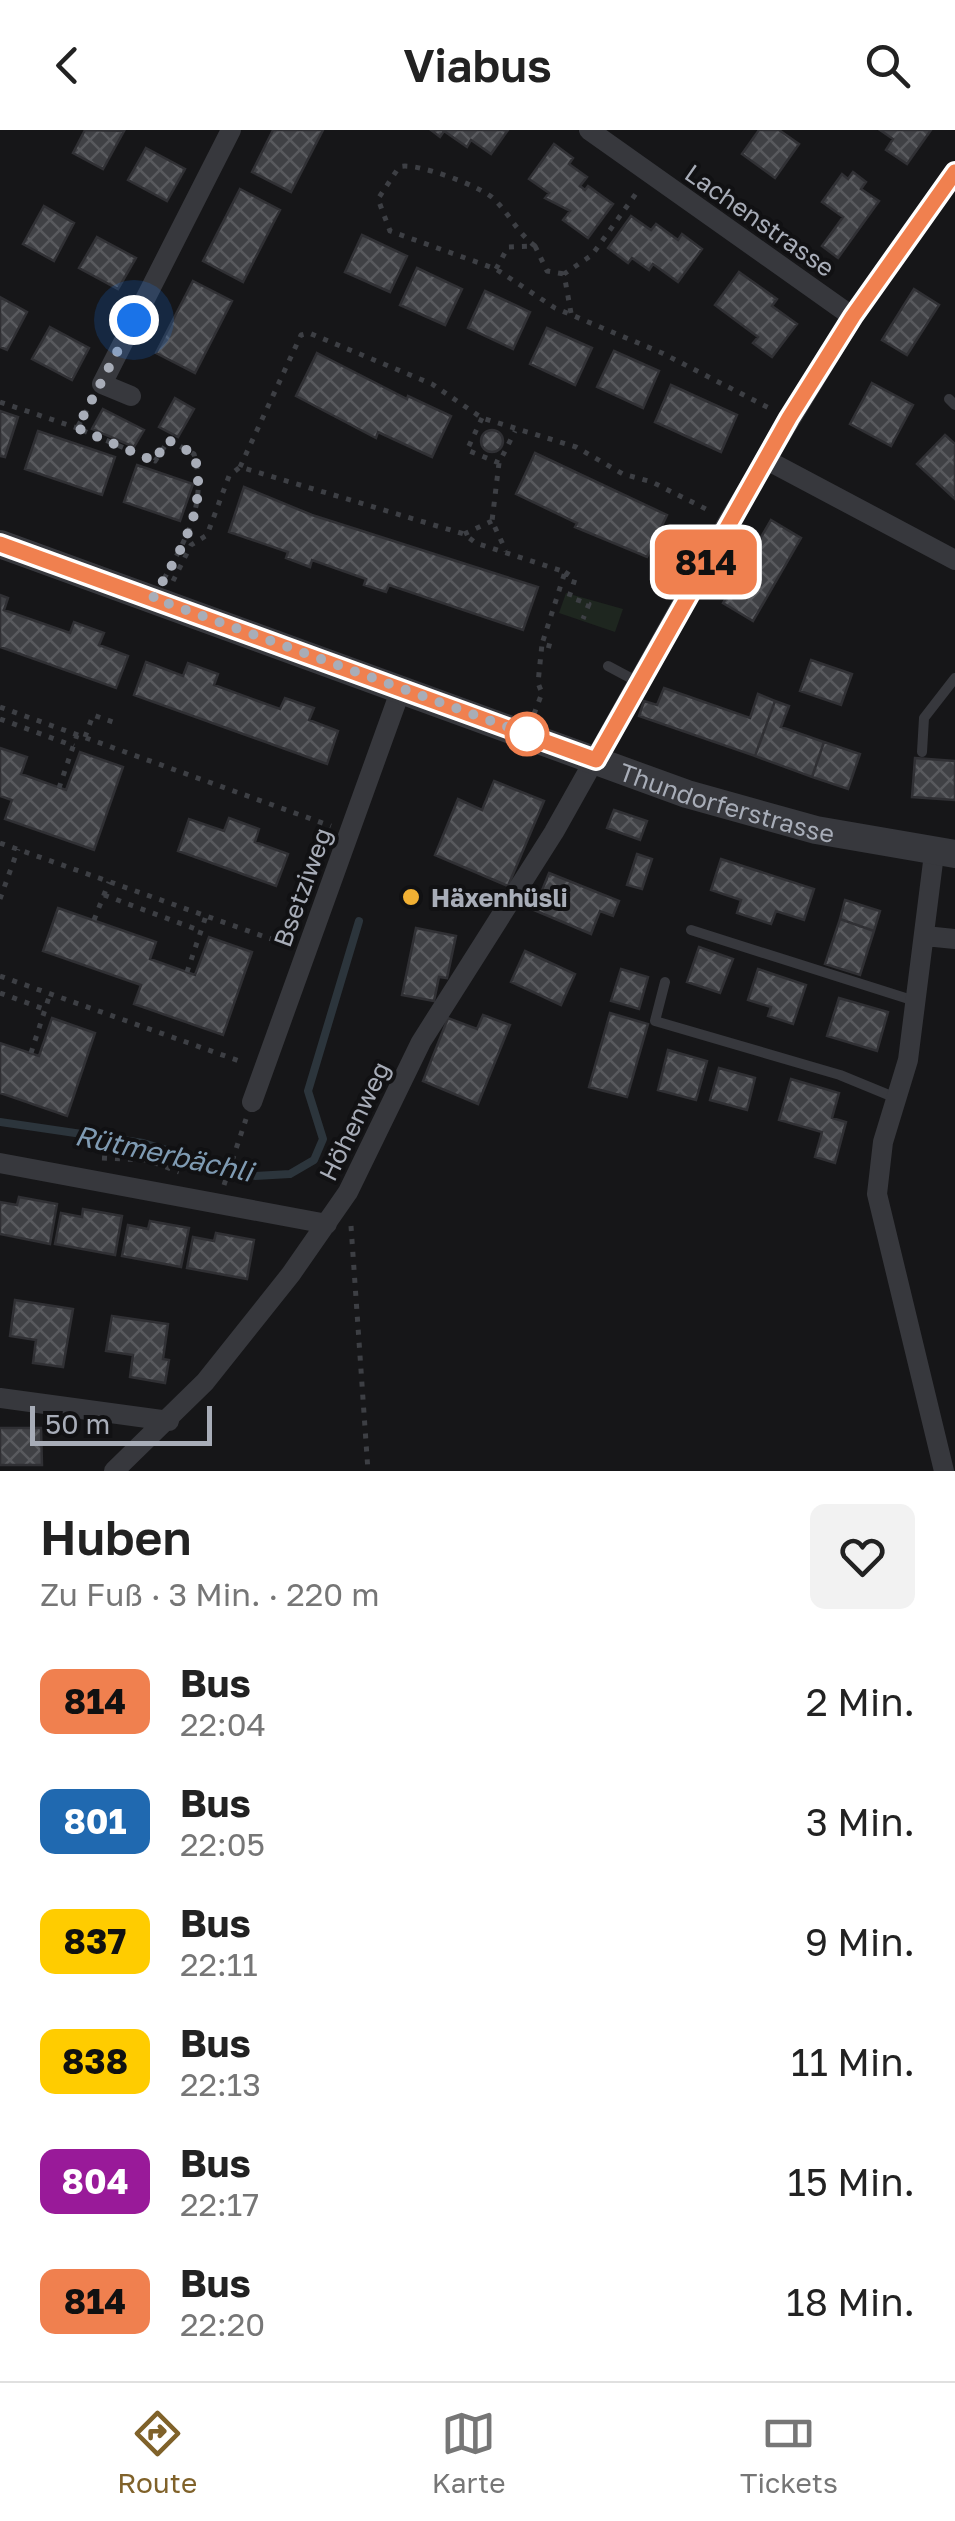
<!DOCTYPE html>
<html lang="de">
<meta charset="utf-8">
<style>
body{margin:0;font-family:"Golos Text",sans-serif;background:#f2f2f2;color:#222;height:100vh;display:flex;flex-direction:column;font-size:38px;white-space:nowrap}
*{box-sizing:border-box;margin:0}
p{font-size:32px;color:#767676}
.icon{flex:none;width:55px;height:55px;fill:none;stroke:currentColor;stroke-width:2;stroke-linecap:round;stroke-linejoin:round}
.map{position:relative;height:1341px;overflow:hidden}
.panel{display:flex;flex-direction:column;background:#fff;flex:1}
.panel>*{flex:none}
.badge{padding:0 20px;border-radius:15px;font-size:35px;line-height:65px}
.scale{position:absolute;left:30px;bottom:25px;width:182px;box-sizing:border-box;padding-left:10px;border:5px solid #a8adb8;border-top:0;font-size:28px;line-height:35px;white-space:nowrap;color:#a8adb8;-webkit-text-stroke:8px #111113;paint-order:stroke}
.you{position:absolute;width:50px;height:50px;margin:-25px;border:8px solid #fff;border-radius:50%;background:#1a73e8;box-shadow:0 0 0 15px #1a73e833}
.map>.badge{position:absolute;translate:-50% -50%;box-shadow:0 0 0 5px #fff}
.round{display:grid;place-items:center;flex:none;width:105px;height:105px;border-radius:15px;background:#f2f2f2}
.overview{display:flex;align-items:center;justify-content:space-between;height:170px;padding:0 40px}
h1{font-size:48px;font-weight:600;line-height:75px}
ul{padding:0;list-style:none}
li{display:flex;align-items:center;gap:30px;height:120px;padding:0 40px}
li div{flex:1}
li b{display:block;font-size:38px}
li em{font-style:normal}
li .badge{min-width:110px;font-weight:700;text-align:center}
header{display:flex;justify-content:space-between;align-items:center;height:130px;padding:0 40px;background:#fff;font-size:45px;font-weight:600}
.dock{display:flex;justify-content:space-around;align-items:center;height:140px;border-top:2px solid #e0e0e0;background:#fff;font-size:28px;color:#767676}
.dock a{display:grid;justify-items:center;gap:5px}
.dock .current{color:#80622a}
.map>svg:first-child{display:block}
.green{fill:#1e261f}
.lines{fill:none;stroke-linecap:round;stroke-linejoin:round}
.stream{stroke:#2c353c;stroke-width:8}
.building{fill:url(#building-cross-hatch);stroke:#303034;stroke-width:2.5}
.path{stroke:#3d3f44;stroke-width:5;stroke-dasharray:5 8;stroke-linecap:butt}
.service{stroke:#37383d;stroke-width:10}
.minor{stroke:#37383d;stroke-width:20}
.tertiary{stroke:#37383d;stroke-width:28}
.line-casing{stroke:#fff;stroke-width:22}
.line{stroke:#f0804f;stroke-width:15}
.walk{stroke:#a8adb8;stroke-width:10;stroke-dasharray:0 18}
.stop-dot{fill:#fff;stroke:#f0804f;stroke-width:5}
.poi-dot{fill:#f2b134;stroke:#111113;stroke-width:4}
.labels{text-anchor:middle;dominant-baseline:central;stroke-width:8;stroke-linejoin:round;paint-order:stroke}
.street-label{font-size:25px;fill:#a8adb8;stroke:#111113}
.poi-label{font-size:25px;font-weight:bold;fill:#a8adb8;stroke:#111113;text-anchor:start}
.water-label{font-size:28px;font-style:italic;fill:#7f9bb3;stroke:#111113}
</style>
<header><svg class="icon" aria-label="back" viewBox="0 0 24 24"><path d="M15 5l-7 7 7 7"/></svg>Viabus<svg class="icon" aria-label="search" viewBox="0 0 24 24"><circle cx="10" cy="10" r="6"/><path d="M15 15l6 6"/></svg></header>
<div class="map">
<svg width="955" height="1341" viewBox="0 0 955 1341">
<defs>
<pattern id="building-cross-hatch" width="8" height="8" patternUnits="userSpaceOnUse" patternTransform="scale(2.5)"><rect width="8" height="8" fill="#404145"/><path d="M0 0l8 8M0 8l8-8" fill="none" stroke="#595a5e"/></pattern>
</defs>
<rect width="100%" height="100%" fill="#161618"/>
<!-- green -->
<path class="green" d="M566,463L623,479L615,502L559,483Z"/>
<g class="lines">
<!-- stream -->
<path class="stream" d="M0,992L143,1013L255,1046L290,1044L314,1030L323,1009L308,961L359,791"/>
</g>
<!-- building -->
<path class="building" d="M85,0L124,1L103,39L73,23Z
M273,0H323L291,62L252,42Z
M431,0H508L491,24L471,10L467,17L444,1L440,7Z
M759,0H779L799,14L775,48L742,24Z
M880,0H931L907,34L886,20L893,9Z
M554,14L573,28L569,34L587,47L580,56L585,60L588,56L613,74L588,108L563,90L570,81L545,68L549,63L529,49Z
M146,18L185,39L167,71L128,50Z
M853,42L866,52L861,59L879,71L838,128L822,116L843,87L822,72L842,44L848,49Z
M240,59L280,80L243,152L203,131Z
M44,76L74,93L54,131L23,114Z
M631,86L651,100L656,94L678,110L682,104L702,119L678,152L653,134L649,140L632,128L628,133L608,118Z
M362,105L407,126L390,162L345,142Z
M97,107L136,128L118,159L79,138Z
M417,138L462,159L445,195L400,175Z
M739,142L777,169L772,176L797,194L772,227L753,213L758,207L715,175Z
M193,151L232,171L195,243L156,223Z
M914,159L939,175L907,225L882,210Z
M485,161L530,182L513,219L468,198Z
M0,167L27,182L7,220L0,217Z
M50,197L89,218L72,250L32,229Z
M547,198L592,218L575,255L530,234Z
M614,221L659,241L643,278L597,257Z
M317,223L407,269L408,266L451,286L432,327L378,302L376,308L296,266Z
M872,253L913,275L891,316L850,294Z
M671,255L737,285L721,322L655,292Z
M175,268L194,279L178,307L159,297Z
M103,279L144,300L134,317L92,299Z
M0,281L18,287L5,327L0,326Z
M481 311a11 11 0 1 1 22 0a11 11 0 1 1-22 0Z
M38,301L115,327L102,365L25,339Z
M945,305L955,314V369L917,334Z
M535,323L667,385L647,427L575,397L577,393L516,364Z
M137,335L193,354L180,391L124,372Z
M244,357L312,385L538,457L523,500L389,455L386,462L364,455L366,449L312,430L310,437L286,428L288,422L229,402Z
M771,390L801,408L753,491L723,473Z
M0,465L8,468L4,480L70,503L74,492L104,503L99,515L128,526L116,558L0,517Z
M811,530L852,544L841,575L800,561Z
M146,532L183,546L188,533L218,544L214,555L280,579L285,568L314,578L309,590L338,601L327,634L134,565Z
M664,558L750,588L758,564L775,571L755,626L639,586L644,571L657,575Z
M775,571L789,576L781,597L824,612L812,647L755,626Z
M824,612L860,624L848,659L812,647Z
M0,618L27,627L21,644L66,660L80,622L123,637L94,720L5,689L12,670L0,666Z
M915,628L955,631V670L912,667Z
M494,651L544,671L508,756L435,725L458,669L482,680Z
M614,680L647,691L640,710L607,698Z
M229,688L259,699L255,712L288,724L276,756L178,721L189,689L224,701Z
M637,724L652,729L642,759L627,755Z
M721,729L814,759L804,790L776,781L771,794L737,783L741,770L711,760Z
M549,743L619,771L613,786L600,781L591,804L534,780Z
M845,770L880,781L874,801L840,789Z
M58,778L156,812L150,829L195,845L209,807L252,822L223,905L134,874L141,855L43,821Z
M840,789L874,801L860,845L825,834Z
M416,798L456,806L447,848L439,847L434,871L402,865Z
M699,817L733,829L720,863L687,852Z
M525,821L575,844L561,875L511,852Z
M621,839L648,847L639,879L611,871Z
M758,839L806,855L793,894L768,886L771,877L748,870Z
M839,868L888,882L877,921L827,906Z
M610,883L648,894L627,967L589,957Z
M483,885L510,895L478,974L423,951L448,888L477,899Z
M52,888L95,903L67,986L0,963V913L39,926Z
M668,920L707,931L696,970L658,960Z
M719,938L755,948L747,980L710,970Z
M791,949L839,963L832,988L846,992L835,1033L815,1027L822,1002L779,990Z
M19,1067L57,1074L50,1114L0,1104V1072L17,1075Z
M83,1079L122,1086L115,1125L55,1114L61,1083L82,1087Z
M150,1091L189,1098L181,1137L122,1126L128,1095L148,1099Z
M216,1103L254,1110L247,1149L187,1138L193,1107L214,1111Z
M15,1170L73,1179L63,1237L33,1233L36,1210L10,1206Z
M112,1186L168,1194L163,1229L169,1230L165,1253L130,1247L133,1225L106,1221Z
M0,1298H41L42,1335H0Z"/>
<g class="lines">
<!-- path -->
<path class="path" d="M535,116C517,102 510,85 494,69C481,56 413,31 399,37L378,69L390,101L496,139L555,178L662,223L773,280
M496,139L508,117L535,116L547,141L564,144
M571,183L564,144L592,125L640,58
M93,269L77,298L155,331L169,310L194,324C207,372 188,405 165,447
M0,272L77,298
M482,288L467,320L499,333L515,301
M499,333L492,391L506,421
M240,337L301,205L309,203L432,254L482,288L576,317L623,344L652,352L712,382
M464,404L492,391
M565,442L575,449L569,467L589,474L583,489
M173,451L191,415L207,405L229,346L240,337L464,404L476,413L565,442L542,514L558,518
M0,577L331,696
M534,584L542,563L538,553L542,514
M0,589L74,616
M85,607L93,585L113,592
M59,658L77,605
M0,713L288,815
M104,765L201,801
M0,769L18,719
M94,790L109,752
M187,842L206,786
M0,846L245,933
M0,863L44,879
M31,923L50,864
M102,1028L147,1030L179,1042
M224,1055L246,989
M351,1096L368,1341"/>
<!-- service -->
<path class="service" d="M949,269L955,275
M608,536L638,552
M922,622L924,588L955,548
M691,800L915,871
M665,852L655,891L840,945L896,968"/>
<!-- minor -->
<path class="minor" d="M589,0L853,187
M131,266L102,254L231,0
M765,329L955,430
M934,724L908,930L883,1012L877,1064L944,1341
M925,806L955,809
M252,972L401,559
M0,1033L327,1094
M0,1268L169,1291
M114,1341L205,1252L291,1144L348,1062L421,912L554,702L729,390L853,187L955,41"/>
<!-- tertiary -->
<path class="tertiary" id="s1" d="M0,414L687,664L816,700L955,724"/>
</g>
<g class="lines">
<!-- line casing -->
<g class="line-casing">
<path id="line" d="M0,414L596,630L789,288L853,186L955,42"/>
</g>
<!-- line -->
<use href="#line" class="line"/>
<!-- walk -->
<path class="walk" d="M134,190L77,298L154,331L168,310L194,324C209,380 180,421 153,468L527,604"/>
</g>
<!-- markers -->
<circle class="stop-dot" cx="527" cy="604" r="20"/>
<circle class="poi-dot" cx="411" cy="767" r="10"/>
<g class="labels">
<!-- street labels -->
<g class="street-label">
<text transform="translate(760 90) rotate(35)">Lachenstrasse</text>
<text stroke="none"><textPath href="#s1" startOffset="772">Thundorferstrasse</textPath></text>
<text transform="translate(302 757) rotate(-70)">Bsetziweg</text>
<text transform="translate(354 991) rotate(-64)">Höhenweg</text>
</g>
<!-- poi labels -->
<g class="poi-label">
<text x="431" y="767">Häxenhüsli</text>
</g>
<!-- water labels -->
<g class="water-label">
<text transform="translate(164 1023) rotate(12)">Rütmerbächli</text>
</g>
</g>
</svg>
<div class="scale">50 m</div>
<div class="you" style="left:134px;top:190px"></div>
<b class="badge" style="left:706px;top:432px;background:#f0804f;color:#111">814</b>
</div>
<section class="panel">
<div class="overview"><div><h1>Huben</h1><p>Zu Fuß · 3 Min. · 220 m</p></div><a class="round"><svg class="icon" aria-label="heart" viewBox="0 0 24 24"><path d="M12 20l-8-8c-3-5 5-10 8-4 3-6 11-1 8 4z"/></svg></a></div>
<ul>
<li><span class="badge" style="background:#f0804f;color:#111">814</span><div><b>Bus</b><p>22:04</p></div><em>2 Min.</em></li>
<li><span class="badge" style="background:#2069b0;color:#fff">801</span><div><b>Bus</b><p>22:05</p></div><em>3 Min.</em></li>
<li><span class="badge" style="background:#fc0;color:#111">837</span><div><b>Bus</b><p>22:11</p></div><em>9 Min.</em></li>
<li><span class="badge" style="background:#fc0;color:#111">838</span><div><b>Bus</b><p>22:13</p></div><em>11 Min.</em></li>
<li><span class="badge" style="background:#991a99;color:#fff">804</span><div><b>Bus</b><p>22:17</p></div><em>15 Min.</em></li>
<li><span class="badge" style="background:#f0804f;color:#111">814</span><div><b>Bus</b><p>22:20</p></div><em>18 Min.</em></li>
</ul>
</section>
<nav class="dock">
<a class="current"><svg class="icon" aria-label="directions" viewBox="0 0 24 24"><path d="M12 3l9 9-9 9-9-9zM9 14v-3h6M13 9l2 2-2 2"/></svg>Route</a>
<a><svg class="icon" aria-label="map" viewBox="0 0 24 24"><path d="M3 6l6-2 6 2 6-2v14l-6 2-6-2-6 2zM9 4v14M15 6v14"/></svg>Karte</a>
<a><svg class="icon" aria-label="tickets" viewBox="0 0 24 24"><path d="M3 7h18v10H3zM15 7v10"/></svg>Tickets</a>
</nav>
